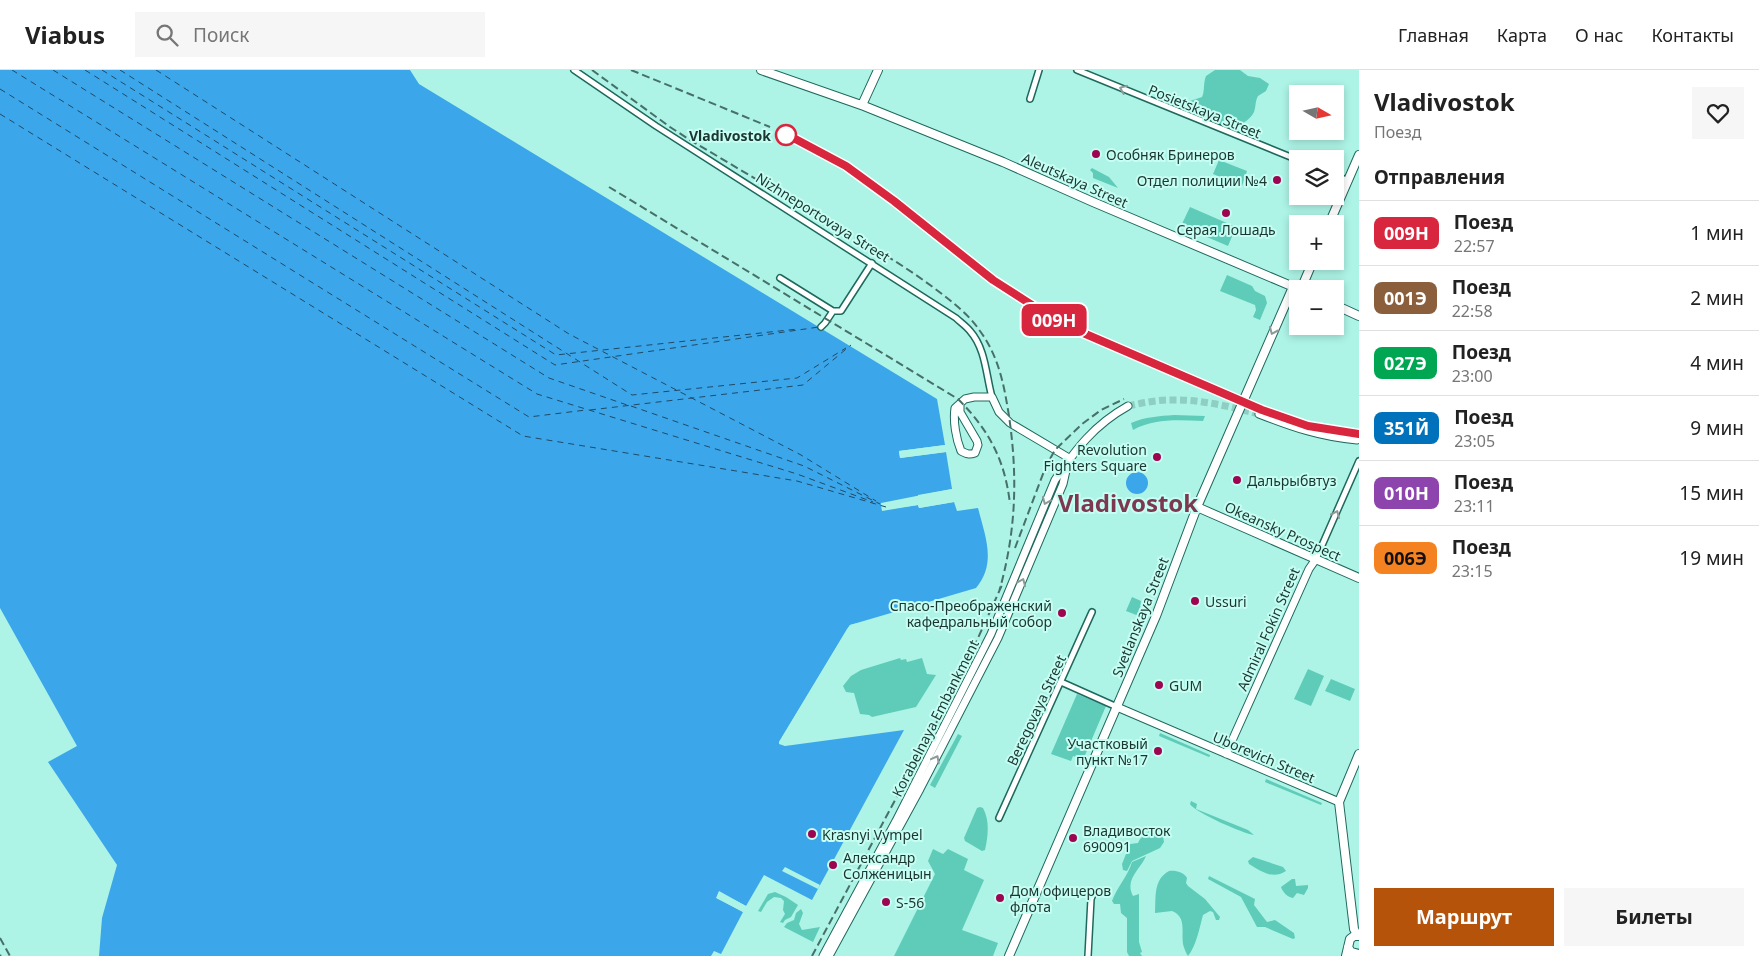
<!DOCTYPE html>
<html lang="ru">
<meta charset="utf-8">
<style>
body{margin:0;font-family:"Noto Sans",sans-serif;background:#f6f6f6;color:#222;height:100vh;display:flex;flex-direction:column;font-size:19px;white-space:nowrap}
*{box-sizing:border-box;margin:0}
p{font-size:16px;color:#767676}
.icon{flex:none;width:28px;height:28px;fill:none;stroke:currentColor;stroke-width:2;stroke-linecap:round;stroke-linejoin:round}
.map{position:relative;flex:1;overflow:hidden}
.panel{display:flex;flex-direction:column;background:#fff;width:400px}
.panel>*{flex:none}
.badge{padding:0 10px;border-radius:8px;font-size:18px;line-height:32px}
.needle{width:32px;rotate:99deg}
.buttons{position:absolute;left:1289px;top:15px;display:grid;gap:10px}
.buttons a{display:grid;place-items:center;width:55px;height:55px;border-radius:0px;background:#fff;box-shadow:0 2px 8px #0003;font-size:25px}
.map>.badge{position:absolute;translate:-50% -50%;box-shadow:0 0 0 2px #fff}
h2{padding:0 15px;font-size:19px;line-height:45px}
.round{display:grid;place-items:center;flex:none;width:52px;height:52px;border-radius:0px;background:#f6f6f6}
.summary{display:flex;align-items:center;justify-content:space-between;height:85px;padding:0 15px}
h1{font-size:24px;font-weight:700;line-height:38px}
.cta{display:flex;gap:10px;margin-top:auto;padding:10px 15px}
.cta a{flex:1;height:58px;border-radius:0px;background:#b45309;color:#fff;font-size:20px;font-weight:700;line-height:58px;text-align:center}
.cta a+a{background:#f6f6f6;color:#222}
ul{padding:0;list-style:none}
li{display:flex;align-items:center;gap:15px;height:65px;padding:0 15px;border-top:1px solid #e0e0e0}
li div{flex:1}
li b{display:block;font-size:19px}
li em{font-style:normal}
li .badge{min-width:55px;font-weight:700;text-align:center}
header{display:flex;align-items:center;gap:30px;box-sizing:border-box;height:70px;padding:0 25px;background:#fff;border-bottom:1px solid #e0e0e0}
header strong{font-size:24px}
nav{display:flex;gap:28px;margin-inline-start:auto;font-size:18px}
.search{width:350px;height:45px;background:#f6f6f6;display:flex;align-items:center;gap:12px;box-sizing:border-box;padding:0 18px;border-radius:0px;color:#767676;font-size:19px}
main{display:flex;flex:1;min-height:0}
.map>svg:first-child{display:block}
.green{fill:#5eccb9}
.water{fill:#3ba6e9}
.pier{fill:#adf4e6}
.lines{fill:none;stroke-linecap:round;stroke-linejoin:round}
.ferry{stroke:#204a67;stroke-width:1;stroke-dasharray:6 5;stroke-linecap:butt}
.secondary-tunnel{stroke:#8fcec2;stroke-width:7;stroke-dasharray:7 3.5;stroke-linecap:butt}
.street-casing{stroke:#1e685d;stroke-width:8}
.secondary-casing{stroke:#1e685d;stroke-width:9}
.primary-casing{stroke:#1e685d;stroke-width:10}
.street{stroke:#fff;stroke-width:5}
.secondary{stroke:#fff;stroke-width:7}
.primary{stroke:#fff;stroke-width:8}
.rail{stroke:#467068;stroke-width:2;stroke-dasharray:8 4;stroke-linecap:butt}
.oneway{stroke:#8c9a98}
.line-casing{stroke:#fff;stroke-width:11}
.line{stroke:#d7263d;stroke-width:8}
.stop-dot{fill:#fff;stroke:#d7263d;stroke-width:2.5}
.poi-dot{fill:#9d0550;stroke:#c6fef3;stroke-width:2}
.labels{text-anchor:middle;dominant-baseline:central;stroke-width:4;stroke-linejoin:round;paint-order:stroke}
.street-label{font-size:14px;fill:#193630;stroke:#c6fef3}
.stop-label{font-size:14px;font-weight:bold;fill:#193630;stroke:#c6fef3;text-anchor:end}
.poi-label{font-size:14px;fill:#193630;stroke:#c6fef3;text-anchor:start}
.town-label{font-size:24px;font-weight:bold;fill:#7d384f;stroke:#c6fef3}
</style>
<header>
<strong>Viabus</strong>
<div class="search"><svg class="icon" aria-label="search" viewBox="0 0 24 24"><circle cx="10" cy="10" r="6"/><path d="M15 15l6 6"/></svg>Поиск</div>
<nav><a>Главная</a><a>Карта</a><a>О нас</a><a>Контакты</a></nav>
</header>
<main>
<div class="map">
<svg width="1359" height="886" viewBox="0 0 1359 886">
<rect width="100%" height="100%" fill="#adf4e6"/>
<!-- green -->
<path class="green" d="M1215,0H1240L1248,6L1260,8L1269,14L1266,21L1258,26C1255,31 1256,37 1254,42C1250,51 1235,59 1226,57L1159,30L1160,22L1161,21L1190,31L1202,27C1205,21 1203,13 1206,6Z
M1219,90L1247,101L1242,116L1213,104Z
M1092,98L1109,107L1118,118L1093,108V103L1090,100Z
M1190,137L1236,157L1228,176L1181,156Z
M1227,205L1252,216L1255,221L1265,226L1267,233L1260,250L1253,247L1256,240L1255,235L1220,221Z
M1174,345L1205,346L1203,351C1179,350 1154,348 1133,360L1131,353C1145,347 1159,346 1174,345Z
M1132,527L1141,531L1139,546L1126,541Z
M900,588L901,590L906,589L907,592L922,588L927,604L936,605L916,637L872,647L869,645L860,644L854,623L846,622L843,616L851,606L861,600Z
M1308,599L1324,606L1311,636L1294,629Z
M1331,609L1355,619L1350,631L1325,621Z
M1077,624L1106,636L1083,690L1073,686L1071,691L1051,684Z
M1160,663L1210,685V686L1209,687L1159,666Z
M958,664L962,666L935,718L930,715Z
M1266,709L1322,733L1321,735L1265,712Z
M1191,731L1197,734L1196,739L1248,760L1254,765C1244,764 1194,742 1190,734Z
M980,737L983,738C990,751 988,766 985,780L982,781L965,771L964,768L977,738Z
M1152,758L1163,766L1164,772L1160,778L1132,791L1127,801L1123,800L1122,794L1130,774L1138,773L1140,769Z
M933,779L943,784L948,779L968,789L964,800L984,810L962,860L998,873L993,886H894L935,804L928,791Z
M1146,786C1141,799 1124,809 1133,826L1139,824V872L1142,882L1140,883L1142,886H1129L1127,882V848L1121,843L1120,834H1114L1112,831C1117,817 1128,806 1132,792Z
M1253,787L1283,797L1286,801C1272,810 1261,801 1249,794L1248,791Z
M1169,801C1175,800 1184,802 1187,808L1186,813L1188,816L1205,829L1220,847L1219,850H1216L1213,842L1210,841L1203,845C1200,856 1196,877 1188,886C1186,883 1184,878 1183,874C1181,862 1187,847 1172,841L1155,843C1156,827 1153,810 1169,801Z
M1209,806L1255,829L1254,835L1267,852L1275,850L1294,863L1295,868L1293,869L1265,857H1257L1241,827L1208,809Z
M1292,809H1295L1296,816L1308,815V818L1304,825L1297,823L1293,828C1288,827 1283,823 1281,817Z
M775,822L786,827L798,835L791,847L785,850L783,853L780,852L785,844L783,840L784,831L781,828L774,827L767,832L761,842L758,841L768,824Z
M801,839L803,843L799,854L802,860L820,857L813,872L784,857L787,853L794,850L796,843Z"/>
<!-- water -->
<path class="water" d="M0,0H410L419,14L937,329L945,375L899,381L900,388L946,382L952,419L918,425V427L881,434L882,440L918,435L919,438L954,432L957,441L978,438C985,466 997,493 976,518L850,555L779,672L785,676L904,660L812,830L764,805L746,836L719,822L717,828L743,842L721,884L714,881L711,886H99L102,848L117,795L48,692L77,676L0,538Z
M1126 413a11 11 0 1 1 22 0a11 11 0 1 1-22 0Z"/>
<!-- pier -->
<path class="pier" d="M945,375V377L902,383V385L946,379V382L900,388L899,381Z
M952,419V421L921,427L919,429L883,436L884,438L918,432L921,435L953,430L954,432L919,438L918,435L882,441L881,433Z
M858,553L856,556L851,557L849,560L781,672L787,673L785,676L779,674V672L847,559L850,555Z
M785,797L820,815L818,819L782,801Z
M719,821L746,836L745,838L720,825V826L744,840L743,842L716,828Z"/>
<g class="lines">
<!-- ferry -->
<path class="ferry" d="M12,0L537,324L797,404L873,432
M53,0L549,308L627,335
M85,0L555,295L819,257
M102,0L556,285L798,259
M120,0L632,325L797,308L846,278
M156,0L569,264L801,385L876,431
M0,19L529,347L586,340
M0,44L523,366L797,411L886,437
M631,336L804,396L880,434
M590,340L803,315L851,275"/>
<!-- secondary-tunnel -->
<path class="secondary-tunnel" d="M1128,336C1142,333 1156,330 1170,330C1200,329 1231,337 1259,344"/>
<!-- street casing -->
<g class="street-casing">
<path id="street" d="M574,0L656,56L956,248C960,252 966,256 970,261C986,279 986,306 992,327
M1077,0L1298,90
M1030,29L1039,0
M1335,105L1348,111
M780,208L833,241H841L872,193
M821,257L825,253L833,241
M1316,489L1359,391
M1061,612L1117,637
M999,748L1092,542
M1088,886L1091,829L1094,822"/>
</g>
<!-- secondary casing -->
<g class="secondary-casing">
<path id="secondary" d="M960,334V342L977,371L978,375L975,383C969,385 967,384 961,381C956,369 953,351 955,338L965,329L974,327H992L999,342L1010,353L1069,388
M1259,344C1292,357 1321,367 1357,370
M1117,637L1339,732
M1226,684L1309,499L1316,489
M823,886L896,751L991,564L1055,410C1076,379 1094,355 1128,336
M829,886L920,719L998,568L1063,414L1067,396"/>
</g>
<!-- primary casing -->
<g class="primary-casing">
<path id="primary" d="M761,0L864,36L1003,92L1093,132L1296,218
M862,35L878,0
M1329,154L1359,85
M1301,219L1313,191
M1335,235L1359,246
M1197,437L1359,508
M1357,865L1354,859L1339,732L1359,684
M1348,877L1351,882L1359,884
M1009,886L1156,546L1197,437L1293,217
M1346,886L1350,869L1354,866H1359"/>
</g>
<!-- street -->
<use href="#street" class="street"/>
<!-- secondary -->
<use href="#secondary" class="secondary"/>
<!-- primary -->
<use href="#primary" class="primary"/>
<!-- rail -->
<path class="rail" d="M592,0L670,57L690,70C741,100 792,131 844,161C878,180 911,200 942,224C956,235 970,246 980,261C999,287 1004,315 1009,346C1018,408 1016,462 999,522
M631,0L770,57
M802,72L830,87L870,113L993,211L1040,242L1060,253L1138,286
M609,117L958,329C989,360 1005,390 1010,434
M1262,340L1308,355L1358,364
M1015,478L1046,396L1055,380L1082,354L1101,340L1124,329
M0,868L10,886
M0,885L1,886
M812,886L959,610L1002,515"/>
</g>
<!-- one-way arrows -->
<defs><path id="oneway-chevron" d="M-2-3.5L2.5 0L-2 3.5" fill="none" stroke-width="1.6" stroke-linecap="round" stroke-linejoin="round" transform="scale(1.25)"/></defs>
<g class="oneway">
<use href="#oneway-chevron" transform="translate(1123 19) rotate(-158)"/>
<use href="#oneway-chevron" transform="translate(1273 261) rotate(114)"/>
<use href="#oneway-chevron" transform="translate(1046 431) rotate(113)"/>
<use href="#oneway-chevron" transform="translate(1336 444) rotate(-66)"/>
<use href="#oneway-chevron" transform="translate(1022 512) rotate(-67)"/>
<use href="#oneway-chevron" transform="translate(936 689) rotate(-62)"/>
</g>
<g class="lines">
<!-- line casing -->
<g class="line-casing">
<path id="line" d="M786,64L846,96L894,131L993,210L1060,253L1262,340L1308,356L1359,364"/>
</g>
<!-- line -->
<use href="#line" class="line"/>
</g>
<!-- markers -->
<circle class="stop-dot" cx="786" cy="65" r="10"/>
<g class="poi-dot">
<circle cx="1096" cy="84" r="5"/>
<circle cx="1277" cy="110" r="5"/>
<circle cx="1226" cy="143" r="5"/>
<circle cx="1157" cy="387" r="5"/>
<circle cx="1237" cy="410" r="5"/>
<circle cx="1195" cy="531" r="5"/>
<circle cx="1062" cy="543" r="5"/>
<circle cx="1159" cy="615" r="5"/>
<circle cx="1158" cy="681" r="5"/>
<circle cx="812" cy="764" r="5"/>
<circle cx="1073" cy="768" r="5"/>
<circle cx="833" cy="795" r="5"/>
<circle cx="1000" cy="828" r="5"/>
<circle cx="886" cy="832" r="5"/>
</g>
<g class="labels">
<!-- street labels -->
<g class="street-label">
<text transform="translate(1205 41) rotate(22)">Posietskaya Street</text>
<text transform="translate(1075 110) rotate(24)">Aleutskaya Street</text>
<text transform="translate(823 147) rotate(32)">Nizhneportovaya Street</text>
<text transform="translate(1283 461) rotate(24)">Okeansky Prospect</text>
<text transform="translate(1140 547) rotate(-68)">Svetlanskaya Street</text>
<text transform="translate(1268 559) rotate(-66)">Admiral Fokin Street</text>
<text transform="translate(1036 640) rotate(-65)">Beregovaya Street</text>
<text transform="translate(935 648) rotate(-63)">Korabelnaya Embankment</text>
<text transform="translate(1264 687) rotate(23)">Uborevich Street</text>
</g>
<!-- stop labels -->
<g class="stop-label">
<text x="771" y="65">Vladivostok</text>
</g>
<!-- poi labels -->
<g class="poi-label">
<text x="1106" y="84">Особняк Бринеров</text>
<text x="1267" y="110" text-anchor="end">Отдел полиции №4</text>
<text x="1226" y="159" text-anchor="middle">Серая Лошадь</text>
<text x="1147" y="379" text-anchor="end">Revolution<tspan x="1147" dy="16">Fighters Square</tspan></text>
<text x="1247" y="410">Дальрыбвтуз</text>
<text x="1205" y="531">Ussuri</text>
<text x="1052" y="535" text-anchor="end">Спасо-Преображенский<tspan x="1052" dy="16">кафедральный собор</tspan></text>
<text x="1169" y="615">GUM</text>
<text x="1148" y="673" text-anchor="end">Участковый<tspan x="1148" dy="16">пункт №17</tspan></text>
<text x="1083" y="760">Владивосток<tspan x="1083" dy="16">690091</tspan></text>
<text x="822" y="764">Krasnyi Vympel</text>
<text x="843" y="787">Александр<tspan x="843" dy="16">Солженицын</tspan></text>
<text x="1010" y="820">Дом офицеров<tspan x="1010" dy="16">флота</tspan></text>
<text x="896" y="832">S-56</text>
</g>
<!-- town labels -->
<g class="town-label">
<text x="1128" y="432">Vladivostok</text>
</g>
</g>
</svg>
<div class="buttons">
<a><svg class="needle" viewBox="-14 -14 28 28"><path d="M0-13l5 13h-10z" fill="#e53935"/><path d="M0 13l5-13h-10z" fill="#767676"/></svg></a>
<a><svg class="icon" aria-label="layers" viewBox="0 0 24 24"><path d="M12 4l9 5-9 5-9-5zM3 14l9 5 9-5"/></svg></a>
<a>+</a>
<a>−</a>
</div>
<b class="badge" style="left:1054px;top:250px;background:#d7263d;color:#fff">009Н</b>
</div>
<section class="panel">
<div class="summary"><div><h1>Vladivostok</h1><p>Поезд</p></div><a class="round"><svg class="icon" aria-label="heart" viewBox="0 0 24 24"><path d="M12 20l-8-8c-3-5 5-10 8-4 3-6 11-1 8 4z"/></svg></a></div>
<h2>Отправления</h2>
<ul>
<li><span class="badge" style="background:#d7263d;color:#fff">009Н</span><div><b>Поезд</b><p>22:57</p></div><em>1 мин</em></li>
<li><span class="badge" style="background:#8b5e3c;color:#fff">001Э</span><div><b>Поезд</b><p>22:58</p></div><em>2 мин</em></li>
<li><span class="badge" style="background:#00a651;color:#fff">027Э</span><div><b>Поезд</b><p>23:00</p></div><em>4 мин</em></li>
<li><span class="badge" style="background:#0072bc;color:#fff">351Й</span><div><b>Поезд</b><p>23:05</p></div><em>9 мин</em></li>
<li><span class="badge" style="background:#8e44ad;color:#fff">010Н</span><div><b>Поезд</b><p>23:11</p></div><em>15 мин</em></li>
<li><span class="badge" style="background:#f58220;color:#111">006Э</span><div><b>Поезд</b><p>23:15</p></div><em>19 мин</em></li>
</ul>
<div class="cta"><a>Маршрут</a><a>Билеты</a></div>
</section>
</main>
